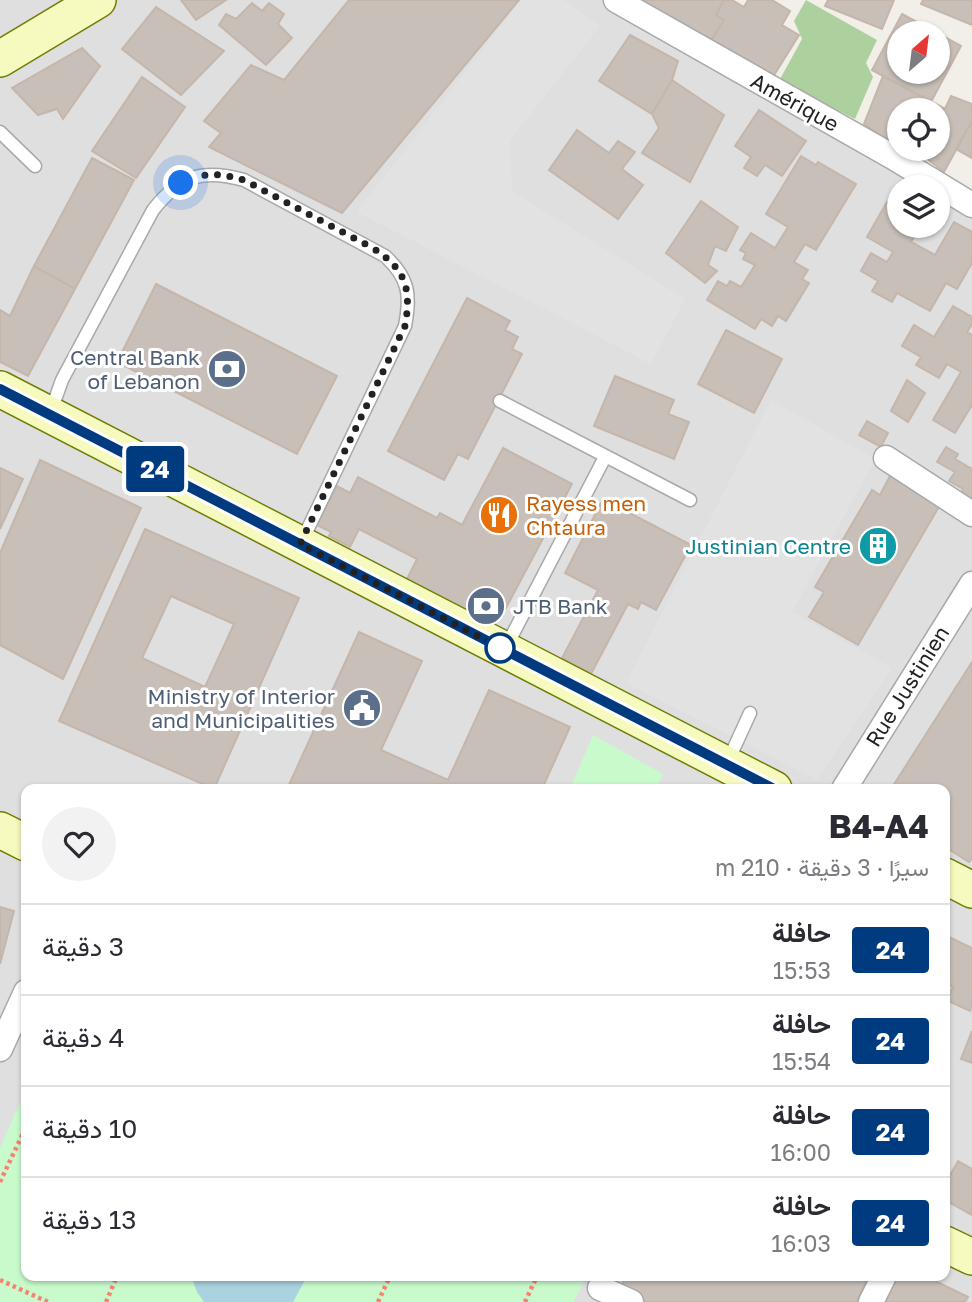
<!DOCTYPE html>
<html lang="ar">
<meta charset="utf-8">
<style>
body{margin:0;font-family:"Golos Text",Vazirmatn,sans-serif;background:#f2f2f3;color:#2b2b33;direction:rtl;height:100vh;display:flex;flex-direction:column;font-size:26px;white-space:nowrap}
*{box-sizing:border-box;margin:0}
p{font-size:23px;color:#7c7c81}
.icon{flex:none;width:38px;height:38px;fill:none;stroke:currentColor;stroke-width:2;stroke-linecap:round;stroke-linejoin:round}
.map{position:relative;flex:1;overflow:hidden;direction:ltr}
.sheet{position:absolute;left:21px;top:784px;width:929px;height:497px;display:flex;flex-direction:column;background:#fff;border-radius:14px;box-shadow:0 2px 5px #0004;direction:rtl}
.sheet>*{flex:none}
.badge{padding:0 14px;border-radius:5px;font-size:24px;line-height:46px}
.needle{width:46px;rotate:28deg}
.fabs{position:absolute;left:887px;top:21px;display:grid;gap:14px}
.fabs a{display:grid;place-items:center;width:63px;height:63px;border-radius:50%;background:#fff;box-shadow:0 2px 5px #0004;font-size:35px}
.you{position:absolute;width:35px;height:35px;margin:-18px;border:5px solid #fff;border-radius:50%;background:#1a73e8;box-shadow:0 0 0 10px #1a73e833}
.map>.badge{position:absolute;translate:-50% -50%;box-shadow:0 0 0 4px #fff}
.round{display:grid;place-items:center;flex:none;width:74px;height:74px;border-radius:37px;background:#f2f2f3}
.head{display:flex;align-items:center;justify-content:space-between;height:119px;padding:0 21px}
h1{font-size:33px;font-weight:700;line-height:52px}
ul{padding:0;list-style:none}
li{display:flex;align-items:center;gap:21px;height:91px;padding:0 21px;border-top:2px solid #e1e1e2}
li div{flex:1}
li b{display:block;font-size:26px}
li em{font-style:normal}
li .badge{min-width:77px;font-weight:700;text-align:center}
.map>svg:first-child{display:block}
.residential{fill:#e0dfdf;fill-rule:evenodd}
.forest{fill:#add19e}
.park{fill:#c8facc}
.parking{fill:#e2e2e2}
.water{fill:#aad3df}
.building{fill:#c7bfb8;stroke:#c4b6ab;stroke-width:2;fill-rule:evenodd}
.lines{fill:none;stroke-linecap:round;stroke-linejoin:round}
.lane-casing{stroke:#a9a9a9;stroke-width:15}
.street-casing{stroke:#a9a9a9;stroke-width:27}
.secondary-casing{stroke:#707d05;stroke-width:38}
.path{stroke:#fa8072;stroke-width:4.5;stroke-dasharray:3.5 3.5;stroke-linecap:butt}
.lane{stroke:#fff;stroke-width:12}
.street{stroke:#fff;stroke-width:24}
.secondary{stroke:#f7fabf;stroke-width:35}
.line-casing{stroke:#fff;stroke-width:16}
.line{stroke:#003b80;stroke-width:10}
.walk{stroke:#222;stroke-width:7;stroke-dasharray:0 12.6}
.stop-dot{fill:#fff;stroke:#003b80;stroke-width:3.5}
.labels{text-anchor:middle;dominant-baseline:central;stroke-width:6;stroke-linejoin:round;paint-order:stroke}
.street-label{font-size:21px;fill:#222;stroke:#fff}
.service-label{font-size:21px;fill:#4e5e75;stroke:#fff;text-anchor:end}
.food-label{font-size:21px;fill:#c56008;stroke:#fff;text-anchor:start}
.culture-label{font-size:21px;fill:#0d838f;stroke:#fff;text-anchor:end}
</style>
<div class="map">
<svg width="972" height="1302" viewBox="0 0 972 1302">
<rect width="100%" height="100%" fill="#f2efe9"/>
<!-- residential -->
<path class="residential" d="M0,0H616L972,205V1302H0ZM900,187H938V226H900ZM26,789H945V1276H26Z"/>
<!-- forest -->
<path class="forest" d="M806,0L877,40L866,63L873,77L855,119L779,81L802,39L794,21Z"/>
<!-- park -->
<path class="park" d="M593,735L663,774L656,789H570Z
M26,1089V1276H586L574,1302H0V1148Z"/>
<!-- parking -->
<path class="parking" d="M521,0H564L600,26L510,140L512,191L685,299L651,364L357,212Z
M771,400L875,459L792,612L892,668L817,780L626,683Z"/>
<!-- water -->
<path class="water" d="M191,1276H305L304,1282L293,1302H204L197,1292Z"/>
<!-- building -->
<path class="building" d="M181,0H226L196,20Z
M349,0H519L342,213L209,147L221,133L204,121L251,65L284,80Z
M634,0H724L716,15L724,20L710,42Z
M724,0H732L744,7L748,0H772L790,11L782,25L799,35L771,80L710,42L724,20L716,15Z
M828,0H894L882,29L825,6Z
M923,0H972V25L921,4Z
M252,3L262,11L269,3L284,14L278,24L292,38L266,65L219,25L226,14L236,19Z
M156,7L224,51L181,95L122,49Z
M902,14L961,46L931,102L872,70ZM900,33H938V72H900Z
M630,35L678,61L672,80L652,114L599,81Z
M82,48L100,66L63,119L57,109L38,115L12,88Z
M883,76L945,109L951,96L972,104V121L944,172L921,154V149H938V110H900V142L895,146L864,124Z
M142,77L185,107L136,178L92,151Z
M672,80L724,115L690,182L642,153L659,128L652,114Z
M759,110L806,141L782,176L765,165L757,176L744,168L751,157L735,146Z
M972,121V158L956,149Z
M577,130L609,153L618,141L635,152L622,169L643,185L618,219L549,170Z
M801,156L816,165L818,162L856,184L816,250L805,244L794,262L808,270L802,279L809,283L786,321L778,316L772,326L761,319L755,329L707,300L718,281L727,286L730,281L741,287L755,265L743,259L746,253L740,250L751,233L775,248L788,227L766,214Z
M92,158L134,180L75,289L34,266Z
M900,200V226H920L911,242L935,255L954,222L972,232V263L957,289L946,283L930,311L897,293L892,302L872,291L878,281L861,271L871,253L887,262L893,252L867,237L887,202L895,207Z
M701,201L738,227L726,251L715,246L708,265L717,271L705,283L666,253Z
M34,266L75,289L28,376L0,362V310L10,316Z
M156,284L337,376L297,454L117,362Z
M467,298L510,321L505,330L518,337L512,349L522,354L468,459L458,454L444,480L388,451Z
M953,306L972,317V324L967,332L972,335V405L955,433L933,420L961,372L947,364L939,378L916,365L921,357L902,346L914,325L934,337Z
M726,330L782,359L754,413L698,384Z
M615,376L674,400L668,414L689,422L674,459L594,426Z
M907,380L925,393L908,422L891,411Z
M867,421L888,433L881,447L859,435Z
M946,447L958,454L955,459L972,469V507L958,499L963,489L949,481L955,472L937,462Z
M503,448L572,484L506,608L496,603L486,623L406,581L417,559L359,529L350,547L329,536L331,532L317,525L337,486L350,493L358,477L437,518L440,513L462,525Z
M40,460L141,508L63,679L0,645V553Z
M0,468L23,479L0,529Z
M890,476L940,505L858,645L809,617L824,592L815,587L872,490L880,495Z
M603,499L691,545L656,610L641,602L638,609L628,604L591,674L562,658L598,590L565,573Z
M145,529L299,598L214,789L59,721ZM171,596L234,624L205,687L142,658Z
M359,632L422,661L381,750L448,780L489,690L570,727L542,789H287Z
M972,662V858L969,862L945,847V789H891Z
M0,907L14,911L0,964Z
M947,936L972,948V1006L970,1011L946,1000L953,987L945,983V940Z
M972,1031V1063L961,1059Z
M958,1161L972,1169V1215L945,1200V1184Z
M626,1276H868L857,1302H646L624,1292L623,1281Z
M895,1276H925L968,1297L965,1302H882Z"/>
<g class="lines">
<!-- lane casing -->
<g class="lane-casing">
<path id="lane" d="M0,132L35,166
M500,401L690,500
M51,411L62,380L153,210C180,176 202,168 244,180L385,256C409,278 411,295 405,326L302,541
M506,647L605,457
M728,761L750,713"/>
</g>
<!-- street casing -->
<g class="street-casing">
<path id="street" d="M616,0L893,157L972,205
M886,458L972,514
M844,789L972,584
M0,1049L26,992
M600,1288L631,1302
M871,1302L884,1276"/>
</g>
<!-- secondary casing -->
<g class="secondary-casing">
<path id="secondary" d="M0,59L98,0
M0,389L774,789
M0,830L26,843
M945,876L972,890
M945,1244L972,1257"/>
</g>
<!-- path -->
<path class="path" d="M0,1182L26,1127
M0,1280L48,1302
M106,1302L117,1276
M378,1302L390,1276
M525,1302L537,1276"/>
<!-- lane -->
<use href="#lane" class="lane"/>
<!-- street -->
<use href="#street" class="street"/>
<!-- secondary -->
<use href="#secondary" class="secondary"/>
</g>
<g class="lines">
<!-- line casing -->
<g class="line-casing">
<path id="line" d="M0,389L774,789"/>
</g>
<!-- line -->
<use href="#line" class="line"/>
<!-- walk -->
<path class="walk" d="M181,183C203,172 221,173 244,180L371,247C405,268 412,287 405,326L300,544L505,650L500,648"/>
</g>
<!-- icons -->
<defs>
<g id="bank-disc" transform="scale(2.0125)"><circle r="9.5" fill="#5c6f8a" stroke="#fff"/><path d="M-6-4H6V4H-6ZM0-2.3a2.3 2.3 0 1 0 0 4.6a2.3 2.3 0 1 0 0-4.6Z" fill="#fff"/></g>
<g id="restaurant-disc" transform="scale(2.0125)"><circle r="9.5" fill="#e8710a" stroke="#fff"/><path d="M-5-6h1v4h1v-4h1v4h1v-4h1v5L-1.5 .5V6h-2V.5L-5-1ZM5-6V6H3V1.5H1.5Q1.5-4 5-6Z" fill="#fff"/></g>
<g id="building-disc" transform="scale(2.0125)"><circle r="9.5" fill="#0f9aa8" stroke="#fff"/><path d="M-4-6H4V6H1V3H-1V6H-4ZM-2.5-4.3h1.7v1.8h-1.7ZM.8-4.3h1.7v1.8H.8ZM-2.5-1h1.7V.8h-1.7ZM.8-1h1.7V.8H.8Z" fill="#fff"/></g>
<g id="civic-disc" transform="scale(2.0125)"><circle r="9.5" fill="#5c6f8a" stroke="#fff"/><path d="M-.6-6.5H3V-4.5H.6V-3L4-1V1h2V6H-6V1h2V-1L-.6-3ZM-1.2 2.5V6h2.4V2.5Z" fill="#fff"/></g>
</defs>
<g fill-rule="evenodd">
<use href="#bank-disc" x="227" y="369"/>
<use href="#restaurant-disc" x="499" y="515"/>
<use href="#building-disc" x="878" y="546"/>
<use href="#bank-disc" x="486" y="606"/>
<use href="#civic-disc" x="362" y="708"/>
</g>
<!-- markers -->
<circle class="stop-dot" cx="500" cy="648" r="14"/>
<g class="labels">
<!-- street labels -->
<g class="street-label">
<text transform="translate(795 102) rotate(29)">Amérique</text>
<text transform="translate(907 686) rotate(-58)">Rue Justinien</text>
</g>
<!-- service labels -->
<g class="service-label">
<text x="200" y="357">Central Bank<tspan x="200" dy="24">of Lebanon</tspan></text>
<text x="513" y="606" text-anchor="start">JTB Bank</text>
<text x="335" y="696">Ministry of Interior<tspan x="335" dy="24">and Municipalities</tspan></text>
</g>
<!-- food labels -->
<g class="food-label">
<text x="526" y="503">Rayess men<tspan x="526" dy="24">Chtaura</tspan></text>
</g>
<!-- culture labels -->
<g class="culture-label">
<text x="851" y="546">Justinian Centre</text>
</g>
</g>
</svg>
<div class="fabs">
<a><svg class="needle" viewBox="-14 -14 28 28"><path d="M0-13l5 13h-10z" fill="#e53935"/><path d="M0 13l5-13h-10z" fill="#7c7c81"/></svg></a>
<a><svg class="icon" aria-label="locate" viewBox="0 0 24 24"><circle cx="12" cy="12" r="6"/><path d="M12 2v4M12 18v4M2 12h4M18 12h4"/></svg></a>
<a><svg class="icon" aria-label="layers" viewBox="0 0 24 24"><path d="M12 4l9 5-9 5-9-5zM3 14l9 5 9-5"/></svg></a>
</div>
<div class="you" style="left:181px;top:183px"></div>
<b class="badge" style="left:155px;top:469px;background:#003b80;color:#fff">24</b>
<section class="sheet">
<div class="head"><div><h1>B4-A4</h1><p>سيرًا · 3 دقيقة · 210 m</p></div><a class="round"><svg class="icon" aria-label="heart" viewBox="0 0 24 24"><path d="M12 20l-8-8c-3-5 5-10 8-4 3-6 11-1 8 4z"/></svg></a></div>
<ul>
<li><span class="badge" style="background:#003b80;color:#fff">24</span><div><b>حافلة</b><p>15:53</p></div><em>3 دقيقة</em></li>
<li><span class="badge" style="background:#003b80;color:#fff">24</span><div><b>حافلة</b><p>15:54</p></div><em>4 دقيقة</em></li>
<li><span class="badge" style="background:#003b80;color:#fff">24</span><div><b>حافلة</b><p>16:00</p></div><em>10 دقيقة</em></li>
<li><span class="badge" style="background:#003b80;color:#fff">24</span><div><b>حافلة</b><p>16:03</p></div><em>13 دقيقة</em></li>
</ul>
</section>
</div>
